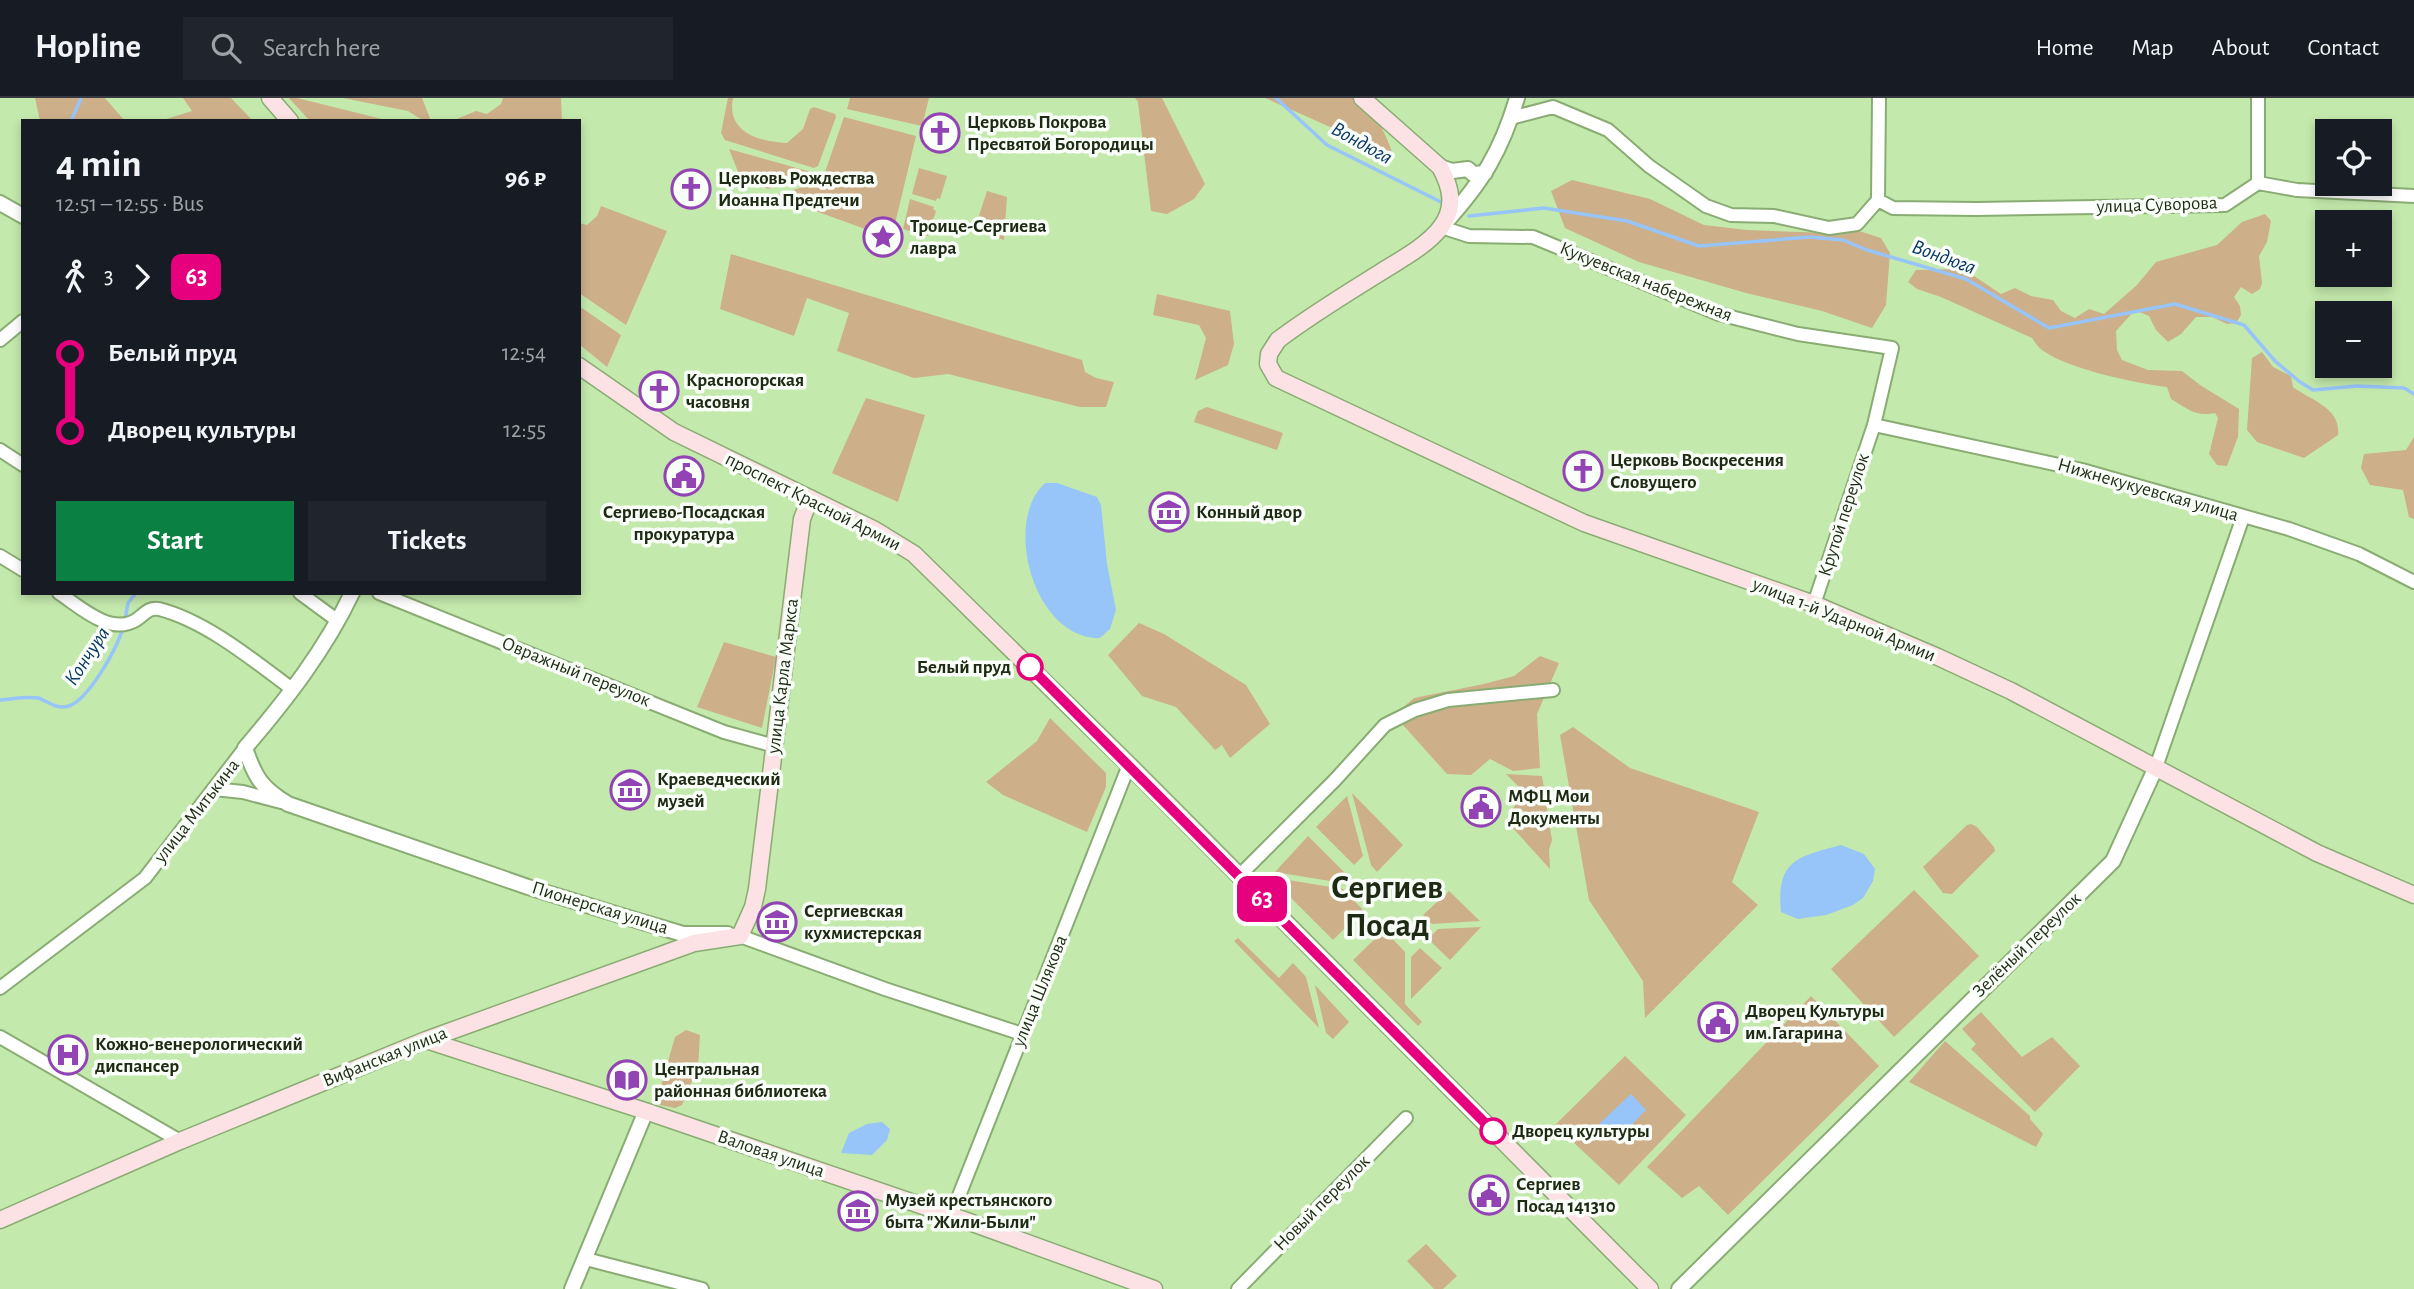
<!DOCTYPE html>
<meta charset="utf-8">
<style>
body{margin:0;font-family:"Alegreya Sans",sans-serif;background:#20242c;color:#f1f3f6;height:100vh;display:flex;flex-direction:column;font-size:26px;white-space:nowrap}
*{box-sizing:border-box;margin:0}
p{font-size:23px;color:#9ea1a6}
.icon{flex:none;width:38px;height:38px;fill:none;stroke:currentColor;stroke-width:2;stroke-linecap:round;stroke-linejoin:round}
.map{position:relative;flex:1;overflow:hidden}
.drawer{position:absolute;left:21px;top:21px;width:560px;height:476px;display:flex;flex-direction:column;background:#171b24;border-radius:0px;box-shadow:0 4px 10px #0003}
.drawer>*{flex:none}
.badge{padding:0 14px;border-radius:10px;font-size:24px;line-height:46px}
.tools{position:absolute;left:2315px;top:21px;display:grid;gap:14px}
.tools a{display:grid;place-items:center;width:77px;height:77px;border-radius:0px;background:#171b24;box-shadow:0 4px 10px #0003;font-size:35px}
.map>.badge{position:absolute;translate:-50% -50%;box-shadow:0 0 0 4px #fff}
.legs{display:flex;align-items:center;gap:10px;height:77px;padding:0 35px;font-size:23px}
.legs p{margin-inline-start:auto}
.headline{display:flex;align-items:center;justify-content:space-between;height:119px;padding:0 35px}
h1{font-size:38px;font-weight:700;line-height:52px}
.primary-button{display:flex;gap:14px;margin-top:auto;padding:14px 35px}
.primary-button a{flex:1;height:80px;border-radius:0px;background:#0b8043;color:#fff;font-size:28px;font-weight:700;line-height:80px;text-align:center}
.primary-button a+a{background:#20242c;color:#f1f3f6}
ul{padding:0 35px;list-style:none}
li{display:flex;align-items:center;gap:24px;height:77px;font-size:26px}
li i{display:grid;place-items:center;width:10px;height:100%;margin:0 9px;background:currentColor}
li i::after{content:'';width:18px;height:18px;margin:-9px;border:5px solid;border-radius:50%;background:#171b24}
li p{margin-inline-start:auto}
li:first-child i{background:linear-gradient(#0000 50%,currentColor 0)}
li:last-child i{background:linear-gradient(currentColor 50%,#0000 0)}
header{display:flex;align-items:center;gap:42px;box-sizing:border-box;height:98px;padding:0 35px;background:#171b24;border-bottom:2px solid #363941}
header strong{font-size:33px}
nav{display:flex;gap:38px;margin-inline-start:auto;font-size:24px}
.search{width:490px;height:63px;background:#20242c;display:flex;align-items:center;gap:18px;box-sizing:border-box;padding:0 24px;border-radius:0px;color:#9ea1a6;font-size:26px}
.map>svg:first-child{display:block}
.green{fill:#cdaf8a}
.water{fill:#97c4f9}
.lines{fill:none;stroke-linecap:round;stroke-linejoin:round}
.stream{stroke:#97c4f9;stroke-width:3.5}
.minor-casing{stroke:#89ac73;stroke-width:16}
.tertiary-casing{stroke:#89ac73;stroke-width:18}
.secondary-casing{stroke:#89ac73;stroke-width:19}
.minor{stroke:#fff;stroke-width:12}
.tertiary{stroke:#fff;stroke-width:14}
.secondary{stroke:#fce2e5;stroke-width:16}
.line-1-casing{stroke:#fff;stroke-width:16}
.line-1{stroke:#e6007e;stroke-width:10}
.stop-1-dot{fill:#fff;stroke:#e6007e;stroke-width:3.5}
.labels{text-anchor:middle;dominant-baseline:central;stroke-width:7;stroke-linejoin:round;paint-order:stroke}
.poi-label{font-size:19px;font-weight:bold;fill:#1e2b14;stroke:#fafef8;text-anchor:start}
.street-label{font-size:19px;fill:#1e2b14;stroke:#fafef8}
.stop-label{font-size:19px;font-weight:bold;fill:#1e2b14;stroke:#fafef8;text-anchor:end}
.water-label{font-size:21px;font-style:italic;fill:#093767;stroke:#fafef8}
.town-label{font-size:33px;font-weight:bold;fill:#1e2b14;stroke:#fafef8}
</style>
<header>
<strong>Hopline</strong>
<div class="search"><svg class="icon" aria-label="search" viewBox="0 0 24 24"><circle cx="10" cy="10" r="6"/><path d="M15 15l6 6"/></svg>Search here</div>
<nav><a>Home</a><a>Map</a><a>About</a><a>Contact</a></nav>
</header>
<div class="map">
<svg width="2414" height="1191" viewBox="0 0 2414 1191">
<rect width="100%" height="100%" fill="#c4e9ad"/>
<!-- green -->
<path class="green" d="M35,0H105L125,23H40Z
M183,0H231L253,23H160L192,13Z
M289,0H297L390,23H310Z
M343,0H422L431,23H424L408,13Z
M503,0H561L562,23H452L476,13L487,16L501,6Z
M728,0H733C726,34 759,44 787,45L803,31L810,11L814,9L835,16L836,19L818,68L814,70L725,42L721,35Z
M850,0H929L922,28L847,11Z
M1135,0H1162L1205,86L1194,101L1167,116L1151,113L1138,4Z
M1265,0H1354C1375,15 1385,32 1393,57Z
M844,19L916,38L894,130L879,136L774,98L822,83Z
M729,51L811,74L805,79L768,91L739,76Z
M919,70L947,78L940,101L937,100L936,103L912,96Z
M1572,82L1650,101L1704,127L1747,132L1829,135L1859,133L1881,140L1890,155L1886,207L1872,230L1822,213L1746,195L1639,164L1565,130L1551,93Z
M987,93L1007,99L1004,142L974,133Z
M910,101L934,109L933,111L936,113L928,138L903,131Z
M601,108L667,133L626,227L579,195V125L587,127L597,118Z
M2265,116L2271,123L2267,144L2259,158L2262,185L2260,191L2252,196L2241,189L2234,199L2240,208L2241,217L2236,225L2227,226L2212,219H2196L2181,236L2168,244L2156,232L2149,218L2135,212L2116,233L2117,252L2122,262L2148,272L2182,273L2200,287L2239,311L2238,339L2227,368L2217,367L2209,356L2218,320L2215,315C2195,319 2188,311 2171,301L2167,289C2135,285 2068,271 2042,252C2038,249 2035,244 2032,240L1941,199L1917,191L1908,184L1916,172L1958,171L1974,178L2001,196L2015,190L2031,198L2053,202L2061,213L2075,220L2089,211L2104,216L2137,187L2156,164L2217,147L2242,124Z
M731,156L1082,262L1085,274L1096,280L1114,284L1106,309H1080L948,276L914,280L837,253L849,215L807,200L794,238L720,211Z
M1157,196L1230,213L1234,246L1228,267L1195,282L1206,240L1199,227L1153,217Z
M579,208L621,237L607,269L579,246Z
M2262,254L2273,269L2291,278L2293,289C2312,303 2341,310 2338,337L2304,360L2257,344L2247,332L2252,260Z
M866,300L925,317L898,404L832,375Z
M1207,309L1283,335L1277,352L1194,324L1198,313Z
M2414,339V421L2409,419L2403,392L2370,387L2361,370L2364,356L2406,352Z
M1139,525L1164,536L1246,587L1270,626L1230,660L1222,647L1215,652L1176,609L1142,598L1108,557Z
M724,544L776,559L762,630L697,609Z
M1540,558L1559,565L1537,616L1540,670L1513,673L1490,661L1471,677L1447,676L1394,617L1414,600L1484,586L1514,578Z
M1050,620L1106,675V689L1087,734L1003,697L986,684L1037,643Z
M1573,629L1630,670L1759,714L1732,784L1758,807L1645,920L1643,883L1589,802L1560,637Z
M1506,676L1542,678L1552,742L1549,752L1550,771L1510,727V714L1525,695Z
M1352,695L1403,747L1377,774L1371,767Z
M1347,698L1363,758L1354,767L1316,729Z
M1971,726L1977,729L1994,749L1995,753L1952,796L1943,795L1923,769L1967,727Z
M1308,738L1345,775L1336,784L1275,774Z
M1276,780L1343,791L1363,812L1333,842L1272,781Z
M1914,792L1979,858L1894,939L1831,871Z
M1449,793L1480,823L1432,826L1423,817Z
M1481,829L1450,862L1428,841L1438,831Z
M1384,832L1405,854V906L1422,924L1418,928L1353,862Z
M1238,840L1279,880L1293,865L1306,879L1319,930L1234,843Z
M1420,850L1442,870L1411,901V859Z
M1315,887L1349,924L1333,941L1326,935Z
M1811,898L1879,968L1728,1117L1699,1088L1682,1100L1647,1069Z
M1981,914L2022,959L2052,939L2080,968L2035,1014L1971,951L1976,946L1962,931Z
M686,932L700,937L698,969L682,1007L675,1010L660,1007L661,988L675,939Z
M1945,943L2030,1018V1021L2043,1036L2036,1049L1909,984Z
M1625,958L1686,1017L1619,1087L1555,1027Z
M1426,1146L1457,1178L1443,1191H1434L1407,1163Z"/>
<!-- water -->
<path class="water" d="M1045,385H1057L1097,399L1101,407L1107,466L1116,512L1110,531L1100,540C1034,541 1002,424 1045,385Z
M1841,747L1864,756L1875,771L1873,783L1863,800L1853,807L1826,817L1798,821L1781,814C1776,762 1797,759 1841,747Z
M1631,996L1646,1012L1619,1040L1611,1042L1599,1029L1600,1025Z
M882,1024L890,1031L887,1042L872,1057L841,1055L849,1035L867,1026Z"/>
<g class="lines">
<!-- stream -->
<path class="stream" d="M1276,0L1327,47L1443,105
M71,23L81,0
M1469,118L1544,110L1627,123L1699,148L1810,139L1843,142L1867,152L1966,181L2049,230L2175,206L2244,227L2275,263L2300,284L2313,292L2357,288L2404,290L2414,296
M125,522L128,505L136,495
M0,602C12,601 26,598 38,600C48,603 56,612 69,608C89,601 118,549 123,529"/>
<!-- minor casing -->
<g class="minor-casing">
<path id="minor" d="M1879,0L1878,102L1893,110L1976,111L2225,107L2258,85L2297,92L2414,98
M1511,20L1553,9L1608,32L1649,68L1706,108L1731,117L1774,118L1829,130L1857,126L1878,102
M2258,85V0
M1441,129L1469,138L1533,139L1719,216L1798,236L1892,250L1874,327L1814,506
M0,242L23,223
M1874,327L2082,372L2289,431L2359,456L2414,484
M0,352L23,367
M0,458L23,472
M59,495C79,508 110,538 136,522C144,517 148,509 159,511C206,523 253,562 292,591
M300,495L338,523
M379,495L724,634L775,648
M2156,669L2243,419
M214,691L243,694L281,704
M1239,778L1335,682L1385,627L1415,612L1448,602L1553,592
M740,838L885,891L1022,936
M0,890L145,780L245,650
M0,939L180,1043
M951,1118L1129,667
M586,1161L702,1191
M1238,1191L1406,1020"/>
</g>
<!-- tertiary casing -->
<g class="tertiary-casing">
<path id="tertiary" d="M1440,69L1452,73L1468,71L1473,76L1485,75
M0,105L23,118
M1445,125C1482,84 1501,54 1517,0
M352,495C325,552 286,602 245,650C255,679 261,690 288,706L528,789L629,820L683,836H728
M572,1191L646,1013
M1679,1191L2113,763L2156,669"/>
</g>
<!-- secondary casing -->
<g class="secondary-casing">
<path id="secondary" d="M270,0L290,23
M1362,0L1440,69C1451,89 1456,109 1441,129C1428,147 1400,162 1381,174C1346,196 1311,217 1278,242L1269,256L1268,266L1276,280L1584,425L1814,506L1938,559L2011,593L2317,755L2414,797
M579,268L674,334L875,432L914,456L1129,667L1650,1191
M426,942L651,1015L964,1122L1154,1191
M0,1122L180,1043L426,942L694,845L740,838L753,809L757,791L802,421L810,400"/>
</g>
<!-- minor -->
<use href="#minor" class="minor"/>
<!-- tertiary -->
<use href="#tertiary" class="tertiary"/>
<!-- secondary -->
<use href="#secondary" class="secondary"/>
</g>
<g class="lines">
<!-- line-1 casing -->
<g class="line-1-casing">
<path id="line-1" d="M1030,569L1493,1033"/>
</g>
<!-- line-1 -->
<use href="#line-1" class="line-1"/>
</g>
<!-- icons -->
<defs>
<g id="church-ring" transform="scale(2.0125)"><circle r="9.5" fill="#fafef8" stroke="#9244b5" stroke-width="1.5"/><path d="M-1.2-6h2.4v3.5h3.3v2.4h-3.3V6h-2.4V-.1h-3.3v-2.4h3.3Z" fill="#9244b5"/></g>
<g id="sight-ring" transform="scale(2.0125)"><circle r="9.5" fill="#fafef8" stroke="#9244b5" stroke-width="1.5"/><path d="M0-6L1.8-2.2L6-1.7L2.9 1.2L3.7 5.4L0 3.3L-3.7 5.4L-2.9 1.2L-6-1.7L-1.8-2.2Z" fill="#9244b5"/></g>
<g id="civic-ring" transform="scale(2.0125)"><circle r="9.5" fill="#fafef8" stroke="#9244b5" stroke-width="1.5"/><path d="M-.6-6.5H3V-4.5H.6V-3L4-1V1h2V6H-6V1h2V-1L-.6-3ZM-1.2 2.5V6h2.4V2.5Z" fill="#9244b5"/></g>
<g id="museum-ring" transform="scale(2.0125)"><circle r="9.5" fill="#fafef8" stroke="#9244b5" stroke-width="1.5"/><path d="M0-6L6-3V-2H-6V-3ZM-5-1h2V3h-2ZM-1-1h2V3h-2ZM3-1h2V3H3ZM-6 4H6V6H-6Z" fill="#9244b5"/></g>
<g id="hospital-ring" transform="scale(2.0125)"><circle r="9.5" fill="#fafef8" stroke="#9244b5" stroke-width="1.5"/><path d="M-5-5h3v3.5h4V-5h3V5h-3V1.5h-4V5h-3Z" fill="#9244b5"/></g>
<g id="library-ring" transform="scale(2.0125)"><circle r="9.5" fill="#fafef8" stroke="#9244b5" stroke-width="1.5"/><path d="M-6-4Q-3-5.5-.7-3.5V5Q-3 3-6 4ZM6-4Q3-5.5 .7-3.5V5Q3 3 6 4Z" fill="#9244b5"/></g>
</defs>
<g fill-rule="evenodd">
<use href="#church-ring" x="940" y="35"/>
<use href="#church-ring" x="691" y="91"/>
<use href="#sight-ring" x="883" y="139"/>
<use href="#church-ring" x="659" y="293"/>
<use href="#church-ring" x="1583" y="373"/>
<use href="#civic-ring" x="684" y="378"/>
<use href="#museum-ring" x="1169" y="414"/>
<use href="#museum-ring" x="630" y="692"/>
<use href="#civic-ring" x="1481" y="709"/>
<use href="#museum-ring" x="777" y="824"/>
<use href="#civic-ring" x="1718" y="924"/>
<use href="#hospital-ring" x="68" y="957"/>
<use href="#library-ring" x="627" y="982"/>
<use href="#civic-ring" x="1489" y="1097"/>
<use href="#museum-ring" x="858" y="1113"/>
</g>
<!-- markers -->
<g class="stop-1-dot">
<circle cx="1030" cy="569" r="12"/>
<circle cx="1493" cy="1033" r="12"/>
</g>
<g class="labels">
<!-- poi labels -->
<g class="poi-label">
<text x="967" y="24">Церковь Покрова<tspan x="967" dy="22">Пресвятой Богородицы</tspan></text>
<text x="718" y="80">Церковь Рождества<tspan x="718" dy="22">Иоанна Предтечи</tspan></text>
<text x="910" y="128">Троице-Сергиева<tspan x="910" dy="22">лавра</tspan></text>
<text x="686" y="282">Красногорская<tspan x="686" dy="22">часовня</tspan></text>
<text x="1610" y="362">Церковь Воскресения<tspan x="1610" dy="22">Словущего</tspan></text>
<text x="684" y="414" text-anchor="middle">Сергиево-Посадская<tspan x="684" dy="22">прокуратура</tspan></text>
<text x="1196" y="414">Конный двор</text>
<text x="657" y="681">Краеведческий<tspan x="657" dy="22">музей</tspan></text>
<text x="1508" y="698">МФЦ Мои<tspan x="1508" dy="22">Документы</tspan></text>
<text x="804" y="813">Сергиевская<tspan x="804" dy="22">кухмистерская</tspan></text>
<text x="1745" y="913">Дворец Культуры<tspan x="1745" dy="22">им.Гагарина</tspan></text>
<text x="95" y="946">Кожно-венерологический<tspan x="95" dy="22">диспансер</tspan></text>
<text x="654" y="971">Центральная<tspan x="654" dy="22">районная библиотека</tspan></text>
<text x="1516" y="1086">Сергиев<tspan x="1516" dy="22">Посад 141310</tspan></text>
<text x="885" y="1102">Музей крестьянского<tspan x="885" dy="22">быта "Жили-Были"</tspan></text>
</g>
<!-- street labels -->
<g class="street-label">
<text transform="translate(2157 107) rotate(-2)">улица Суворова</text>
<text transform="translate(1646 184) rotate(22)">Кукуевская набережная</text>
<text transform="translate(2148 392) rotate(16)">Нижнекукуевская улица</text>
<text transform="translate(813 404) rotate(27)">проспект Красной Армии</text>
<text transform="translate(1844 417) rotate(-72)">Крутой переулок</text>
<text transform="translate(1844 522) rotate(22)">улица 1-й Ударной Армии</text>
<text transform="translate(576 574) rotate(22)">Овражный переулок</text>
<text transform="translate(783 578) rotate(-83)">улица Карла Маркса</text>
<text transform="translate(197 713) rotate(-52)">улица Митькина</text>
<text transform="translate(600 810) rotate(17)">Пионерская улица</text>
<text transform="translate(2027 847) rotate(-44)">Зелёный переулок</text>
<text transform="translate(1040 893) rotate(-68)">улица Шлякова</text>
<text transform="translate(385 959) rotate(-22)">Вифанская улица</text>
<text transform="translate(771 1056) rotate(19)">Валовая улица</text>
<text transform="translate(1322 1105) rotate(-45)">Новый переулок</text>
</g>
<!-- stop labels -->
<g class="stop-label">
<text x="1011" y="569">Белый пруд</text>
<text x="1512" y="1033" text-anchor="start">Дворец культуры</text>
</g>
<!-- water labels -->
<g class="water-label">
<text transform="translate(1362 45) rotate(29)">Вондюга</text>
<text transform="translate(1944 159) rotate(20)">Вондюга</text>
<text transform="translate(87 558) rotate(-57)">Кончура</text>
</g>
<!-- town labels -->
<g class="town-label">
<text x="1387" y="790">Сергиев<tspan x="1387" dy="38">Посад</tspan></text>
</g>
</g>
</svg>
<div class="tools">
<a><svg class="icon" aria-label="locate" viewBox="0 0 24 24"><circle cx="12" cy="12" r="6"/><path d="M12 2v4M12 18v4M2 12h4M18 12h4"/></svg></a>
<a>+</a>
<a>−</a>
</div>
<b class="badge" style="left:1262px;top:801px;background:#e6007e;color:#fff">63</b>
<section class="drawer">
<div class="headline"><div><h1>4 min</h1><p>12:51 – 12:55 · Bus</p></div><b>96 ₽</b></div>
<div class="legs"><svg class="icon" aria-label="walk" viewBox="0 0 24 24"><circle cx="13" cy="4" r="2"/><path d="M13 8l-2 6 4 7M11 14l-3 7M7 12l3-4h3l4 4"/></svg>3<svg class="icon" aria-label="forward" viewBox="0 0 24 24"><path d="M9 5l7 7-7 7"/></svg><b class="badge" style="background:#e6007e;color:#fff">63</b></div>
<ul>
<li><i style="color:#e6007e"></i><b>Белый пруд</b><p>12:54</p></li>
<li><i style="color:#e6007e"></i><b>Дворец культуры</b><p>12:55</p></li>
</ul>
<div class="primary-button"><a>Start</a><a>Tickets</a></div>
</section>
</div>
